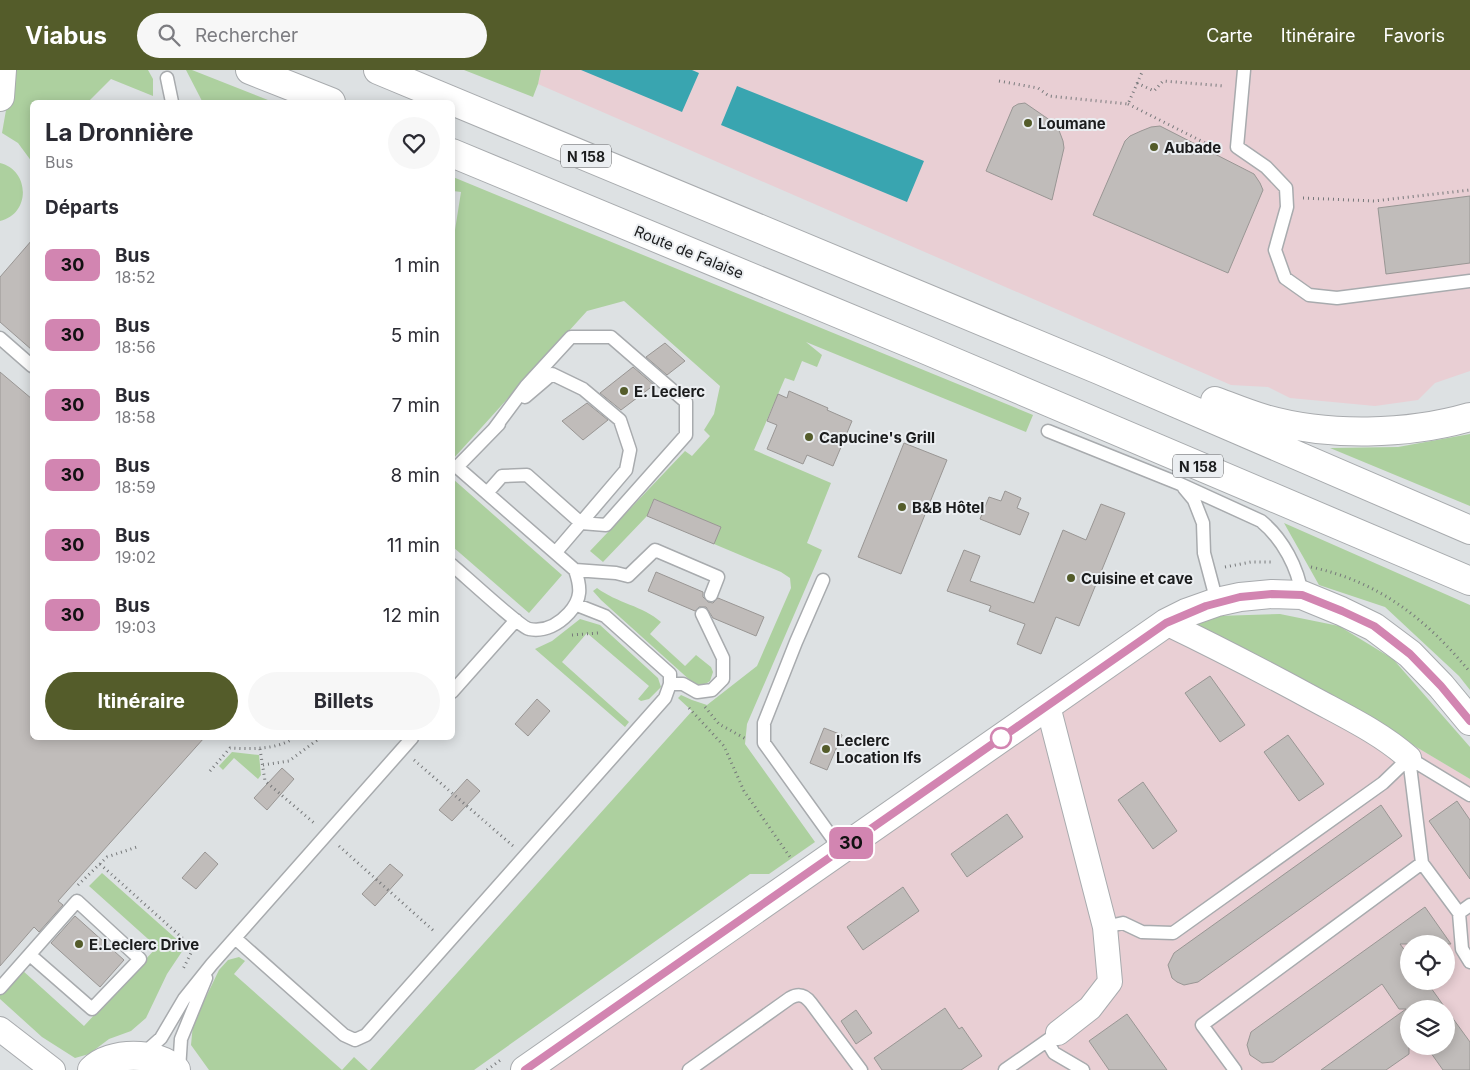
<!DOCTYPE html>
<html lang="fr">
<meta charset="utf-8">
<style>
body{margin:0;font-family:Inter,sans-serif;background:#f7f7f7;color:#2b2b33;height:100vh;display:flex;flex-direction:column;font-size:19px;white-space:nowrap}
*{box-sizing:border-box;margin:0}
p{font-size:16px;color:#7c7c81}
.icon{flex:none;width:28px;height:28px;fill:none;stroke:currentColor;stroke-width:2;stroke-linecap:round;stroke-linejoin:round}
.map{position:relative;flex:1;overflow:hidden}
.side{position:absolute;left:30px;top:30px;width:425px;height:640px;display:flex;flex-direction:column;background:#fff;border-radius:8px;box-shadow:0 2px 12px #0003}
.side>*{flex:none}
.badge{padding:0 10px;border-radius:8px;font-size:18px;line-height:32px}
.fabs{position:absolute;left:1400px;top:865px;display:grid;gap:10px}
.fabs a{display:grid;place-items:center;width:55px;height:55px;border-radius:50%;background:#fff;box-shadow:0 2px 12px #0003;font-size:25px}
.map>.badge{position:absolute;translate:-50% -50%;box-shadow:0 0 0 2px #fff}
h2{padding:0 15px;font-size:19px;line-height:45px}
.round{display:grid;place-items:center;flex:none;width:52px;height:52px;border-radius:26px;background:#f7f7f7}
.overview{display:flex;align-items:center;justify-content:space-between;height:85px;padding:0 15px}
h1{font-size:24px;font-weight:700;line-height:38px}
.primary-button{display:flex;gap:10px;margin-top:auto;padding:10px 15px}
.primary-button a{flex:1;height:58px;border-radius:30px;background:#545c2a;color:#fff;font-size:20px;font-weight:700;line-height:58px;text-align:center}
.primary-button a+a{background:#f7f7f7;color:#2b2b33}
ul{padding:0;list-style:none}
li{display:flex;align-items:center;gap:15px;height:70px;padding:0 15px}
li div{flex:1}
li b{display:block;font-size:19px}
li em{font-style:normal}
li .badge{min-width:55px;font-weight:700;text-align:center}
header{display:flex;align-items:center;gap:30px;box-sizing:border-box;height:70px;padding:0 25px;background:#545c2a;color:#fff}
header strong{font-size:24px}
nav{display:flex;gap:28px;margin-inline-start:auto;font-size:18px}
.search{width:350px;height:45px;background:#f7f7f7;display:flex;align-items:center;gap:12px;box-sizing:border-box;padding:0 18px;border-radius:28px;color:#7c7c81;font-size:19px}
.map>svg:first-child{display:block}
.industrial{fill:#e9cfd4;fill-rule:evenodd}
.green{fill:#add09f}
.water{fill:#39a5b0}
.building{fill:#c0bcba;stroke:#999694}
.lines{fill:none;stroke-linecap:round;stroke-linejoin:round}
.service-casing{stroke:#a8abae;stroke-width:15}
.minor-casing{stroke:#a8abae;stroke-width:26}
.tertiary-casing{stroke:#a8abae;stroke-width:30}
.trunk-casing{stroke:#a8abae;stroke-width:30}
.path{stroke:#76787a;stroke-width:3;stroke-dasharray:1 4;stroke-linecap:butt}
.service{stroke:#fff;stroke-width:12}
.minor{stroke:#fff;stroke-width:24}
.tertiary{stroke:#fff;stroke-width:28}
.trunk{stroke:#fff;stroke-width:28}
.line-casing{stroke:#fff;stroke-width:11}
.line{stroke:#d285b1;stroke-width:8}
.poi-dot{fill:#545c2a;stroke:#ebeef1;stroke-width:2}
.stop-dot{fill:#fff;stroke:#d285b1;stroke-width:2.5}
.labels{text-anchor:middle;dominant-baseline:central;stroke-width:4;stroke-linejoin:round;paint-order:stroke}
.shield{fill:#ebeef1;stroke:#595b5d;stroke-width:1}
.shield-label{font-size:14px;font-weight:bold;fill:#1b1c1d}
.poi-label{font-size:15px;font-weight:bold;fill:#1b1c1d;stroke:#ebeef1;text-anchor:start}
.street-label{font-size:15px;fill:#1b1c1d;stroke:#ebeef1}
</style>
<header>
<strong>Viabus</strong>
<div class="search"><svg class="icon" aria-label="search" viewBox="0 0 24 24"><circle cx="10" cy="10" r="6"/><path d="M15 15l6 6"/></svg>Rechercher</div>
<nav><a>Carte</a><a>Itinéraire</a><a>Favoris</a></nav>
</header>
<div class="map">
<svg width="1470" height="1000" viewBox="0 0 1470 1000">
<rect width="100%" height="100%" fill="#dde1e3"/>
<!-- industrial -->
<path class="industrial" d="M541,0H1470V301L1435,313L1418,330L1375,336L1290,328L1268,317L1231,315L538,14Z
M1189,555L1344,634L1470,709V1000H543ZM1409,874H1446V911H1409ZM1409,939H1446V976H1409Z"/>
<!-- green -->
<path class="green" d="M13,0H148L153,9V26L111,9L88,32H32V92L18,73L2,63Z
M186,0H192L273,32H205L202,31Z
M464,0H541L538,14L533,27Z
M0,93C30,100 31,144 0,151Z
M453,107L1033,345L1026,362L806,272L822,285L817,297L802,291L794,311L785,308L754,380L831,413L807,473L822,480L747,654L745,674L815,772L769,804H750L474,1000H370L692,641L678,628L681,625L692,630L707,635L757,596L791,518L790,508L781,502L714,474L720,457L654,429L647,446L603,492L590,481L685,381L692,386L710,366L704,360L714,344L720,316L624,231L587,241L453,389L452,179L461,122L453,121Z
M1470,364V436L1330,378L1398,377Z
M453,409L562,505L529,543L453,477Z
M1284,453L1470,535V620L1459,606L1385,537L1319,515Z
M597,518C617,533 643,536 661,552L650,564L685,596L696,585L711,597L713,602L710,611C703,616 699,616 692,612L601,530L593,521Z
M1280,544L1339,556L1393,589L1470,677V709L1344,634L1189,555L1217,546Z
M580,549L600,555L658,608L661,617L649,629L641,631L638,629L649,616L587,563L562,592L629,652L625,657L535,579L552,571Z
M232,682L259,685L261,705L258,709L234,688L223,700L219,696Z
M102,803L182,874L183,880L167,904L146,948L131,961L109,969L89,984L75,988L42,967L0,929V924L22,900L84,956L157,877L89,816Z
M239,887L245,891L234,904L342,1000L354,987L368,1000H209L191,975L193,954L219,900L228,890Z"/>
<!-- water -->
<path class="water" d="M581,0H692L699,3L682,42Z
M737,16L924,91L907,132L721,55Z"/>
<!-- building -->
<path class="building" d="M1025,33L1057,55L1063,71L1064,78L1052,130L986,101L1013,37L1018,34Z
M1160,56L1254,104L1260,113L1263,120L1228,203L1093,145L1125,71L1130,66L1141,61L1151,57Z
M1470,126V193L1386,204L1378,138Z
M32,170V280L0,252V207Z
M665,273L685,291L667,305L646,287Z
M633,297L654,315L621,340L600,323Z
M0,302L32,329V668H204L58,831L63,835L39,862L34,857L0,896Z
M789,321L828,338L827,340L852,351L833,396L807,385L803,394L767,379L777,355L767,351L778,324L787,328Z
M587,333L608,350L583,370L562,351Z
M904,373L947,390L901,504L858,487Z
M1005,421L1021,428L1017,438L1029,443L1020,465L980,449L989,427L1001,431Z
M654,429L721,457L714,474L647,446Z
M1101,434L1125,443L1079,556L1056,547L1041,584L1017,574L1025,554L989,541L991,536L947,521L964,480L980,486L970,511L1034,533L1063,460L1086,470Z
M656,502L703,522V527L708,532L713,533L718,528L764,547L756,566L713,548L706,537H699L695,541L648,521Z
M1210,606L1245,655L1220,672L1185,623Z
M537,629L550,641L528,666L515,654Z
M824,658L842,665L827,700L810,693Z
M1288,665L1324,714L1299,731L1264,682Z
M282,698L294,709L267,740L254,728Z
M467,709L480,721L452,751L439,740Z
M1143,712L1177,761L1153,779L1118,730Z
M1457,731L1470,750V809L1429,751Z
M1381,735L1402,766L1198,912L1184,915L1177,912L1172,908L1168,895L1174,883Z
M1007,744L1023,767L967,807L951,784Z
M205,782L218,794L196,819L182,808Z
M390,794L403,805L375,836L362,824Z
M903,817L919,841L863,880L847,857Z
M1425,837L1451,874H1400L1409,886V911H1426L1446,939H1409V984L1386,1000H1321L1406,939H1399L1382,914L1273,992L1262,993L1250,985L1247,975L1251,962Z
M75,846L124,890L100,917L51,873Z
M945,938L959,959L962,957L982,986L961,1000H882L874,988Z
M1446,939L1470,972V1000H1443L1426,976H1446Z
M856,940L872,963L856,974L841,951Z
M1127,944L1167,1000H1109L1089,971Z"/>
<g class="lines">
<!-- service casing -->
<g class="service-casing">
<path id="service" d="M1244,0L1237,77L1266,97L1286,118L1287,137L1275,180L1285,208L1309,225L1337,228L1470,211
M167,8L172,32
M0,268L32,296
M525,327L552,304L583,319L620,350L630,380L626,400L556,482
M1048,361L1180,414L1261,451C1283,469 1298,498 1302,525
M452,396L457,397L575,500C581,517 582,529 569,543C559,554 545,562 529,559C520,557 464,505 452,495
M457,397L499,354
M1184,418L1194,430L1203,453L1204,483L1217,532
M487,423L502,406L527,405L581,453L606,455L686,365V332L611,267H571L526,316L494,359
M575,500L616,503L628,506L655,480L718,507L711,525
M823,510L796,572L764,653V673L841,780
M670,614H683L697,622L712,620L723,609V588L702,544
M452,622L516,550
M1409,688L1422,793L1459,843L1462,879L1470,892
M1409,688L1470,725
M1459,843L1470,835
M1105,857L1123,853L1142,862L1173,863L1383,713L1409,688
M235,868L344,965L355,970L366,965L665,628L670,614V604L605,546L577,535
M0,918L77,831L140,889L92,939L30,885
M1047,971L1054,983L1083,1000
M142,985L161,968L184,929L212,894L412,668
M179,1000L181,969L206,908
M689,1000L790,928C799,923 805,925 811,933L861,1000
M1005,1000L1058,963
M1235,1000L1202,955L1422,793"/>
</g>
<!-- minor casing -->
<g class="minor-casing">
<path id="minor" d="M1166,553C1216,577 1264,602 1312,628C1345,646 1381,663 1409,688
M1048,636L1105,857L1110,912L1090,938L1058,963
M0,959L53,1000"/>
</g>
<!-- tertiary casing -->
<g class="tertiary-casing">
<path id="tertiary" d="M92,1000C110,981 157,981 176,1000
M525,1000L1166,553L1186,543L1217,532L1240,527L1272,524L1302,525L1341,541L1374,557L1410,584L1441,616L1470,651"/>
</g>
<!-- trunk casing -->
<g class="trunk-casing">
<path id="trunk" d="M250,0L331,32
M378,0L1099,300L1470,460
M0,27L2,0
M452,83L926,280L1470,511
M1215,331C1231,337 1248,344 1265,349C1328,367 1408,365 1470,347"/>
</g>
<!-- path -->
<path class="path" d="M999,11L1038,18L1049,26L1128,34L1143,0
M1137,13L1154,21L1163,11L1225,16
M1128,34L1219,80H1222
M1303,128L1374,131L1470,120
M1225,497L1251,492H1273
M1311,497C1380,512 1426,549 1470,602
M572,565L598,563
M705,637L719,654L746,669
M689,638L724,676L744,721L790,787
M260,679L265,711L314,753
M414,690L513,776
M263,695L289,691L320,668
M210,701L230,678C251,679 276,680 294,668
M339,776L435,862
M100,794L189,874L192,881L182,901
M78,815L107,787L137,777
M487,1000L502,989"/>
<!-- service -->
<use href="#service" class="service"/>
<!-- minor -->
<use href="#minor" class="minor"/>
<!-- tertiary -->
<use href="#tertiary" class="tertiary"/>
<!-- trunk -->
<use href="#trunk" class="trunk"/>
</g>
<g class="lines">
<!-- line casing -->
<g class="line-casing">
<path id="line" d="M525,1000L1166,553L1206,536L1240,527L1272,524L1302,525L1342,541L1374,556L1410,584L1441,616L1470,651"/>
</g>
<!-- line -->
<use href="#line" class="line"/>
</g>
<!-- markers -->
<g class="poi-dot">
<circle cx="1028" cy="53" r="5"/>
<circle cx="1154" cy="77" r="5"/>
<circle cx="624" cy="321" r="5"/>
<circle cx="809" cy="367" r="5"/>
<circle cx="902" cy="437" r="5"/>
<circle cx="1071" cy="508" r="5"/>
<circle cx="826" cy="679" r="5"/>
<circle cx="79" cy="874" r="5"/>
</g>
<circle class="stop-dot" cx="1001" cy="668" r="10"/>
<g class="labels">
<!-- shield labels -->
<g class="shield">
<rect x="561" y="74.5" width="50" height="23" rx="4"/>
<rect x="1173" y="384.5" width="50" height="23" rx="4"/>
</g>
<g class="shield-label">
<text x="586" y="86">N 158</text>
<text x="1198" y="396">N 158</text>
</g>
<!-- poi labels -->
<g class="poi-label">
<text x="1038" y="53">Loumane</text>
<text x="1164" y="77">Aubade</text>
<text x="634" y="321">E. Leclerc</text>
<text x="819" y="367">Capucine's Grill</text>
<text x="912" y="437">B&amp;B Hôtel</text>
<text x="1081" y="508">Cuisine et cave</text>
<text x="836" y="670">Leclerc<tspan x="836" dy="17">Location Ifs</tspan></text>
<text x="89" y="874">E.Leclerc Drive</text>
</g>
<!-- street labels -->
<g class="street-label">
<text transform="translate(689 182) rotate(22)">Route de Falaise</text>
</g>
</g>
</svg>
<div class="fabs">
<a><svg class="icon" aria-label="locate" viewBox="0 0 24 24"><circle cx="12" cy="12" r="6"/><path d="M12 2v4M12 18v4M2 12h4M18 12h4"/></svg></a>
<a><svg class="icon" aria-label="layers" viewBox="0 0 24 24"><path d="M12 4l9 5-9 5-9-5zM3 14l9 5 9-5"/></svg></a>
</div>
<b class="badge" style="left:851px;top:773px;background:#d285b1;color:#111">30</b>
<section class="side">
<div class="overview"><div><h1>La Dronnière</h1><p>Bus</p></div><a class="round"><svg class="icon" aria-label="heart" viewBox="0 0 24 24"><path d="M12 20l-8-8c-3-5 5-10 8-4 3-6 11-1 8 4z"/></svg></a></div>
<h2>Départs</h2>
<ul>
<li><span class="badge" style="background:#d285b1;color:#111">30</span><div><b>Bus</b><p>18:52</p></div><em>1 min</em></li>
<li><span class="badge" style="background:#d285b1;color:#111">30</span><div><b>Bus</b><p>18:56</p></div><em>5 min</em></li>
<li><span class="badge" style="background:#d285b1;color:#111">30</span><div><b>Bus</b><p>18:58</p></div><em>7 min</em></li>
<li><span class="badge" style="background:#d285b1;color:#111">30</span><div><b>Bus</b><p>18:59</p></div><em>8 min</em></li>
<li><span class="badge" style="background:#d285b1;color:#111">30</span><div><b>Bus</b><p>19:02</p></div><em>11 min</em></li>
<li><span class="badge" style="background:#d285b1;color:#111">30</span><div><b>Bus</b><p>19:03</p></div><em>12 min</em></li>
</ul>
<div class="primary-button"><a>Itinéraire</a><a>Billets</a></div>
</section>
</div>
